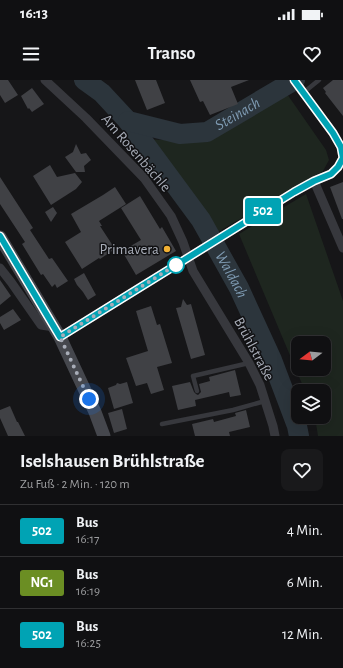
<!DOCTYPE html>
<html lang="de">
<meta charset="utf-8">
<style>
body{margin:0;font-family:"Alegreya Sans",sans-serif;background:#19191b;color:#f1f3f6;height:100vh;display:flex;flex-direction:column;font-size:15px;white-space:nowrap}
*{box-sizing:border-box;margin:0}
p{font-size:13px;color:#9c9d9f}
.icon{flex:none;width:22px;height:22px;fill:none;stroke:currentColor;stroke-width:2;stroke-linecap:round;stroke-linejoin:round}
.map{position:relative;height:356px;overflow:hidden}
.panel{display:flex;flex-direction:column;background:#101012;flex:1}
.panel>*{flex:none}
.badge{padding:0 8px;border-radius:3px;font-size:14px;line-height:26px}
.needle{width:26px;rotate:254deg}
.buttons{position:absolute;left:291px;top:256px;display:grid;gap:8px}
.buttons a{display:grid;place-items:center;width:40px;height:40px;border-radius:8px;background:#101012;box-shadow:0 4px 16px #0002,0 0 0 1px #303032;font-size:20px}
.you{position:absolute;width:20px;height:20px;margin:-10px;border:3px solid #fff;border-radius:50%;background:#1a73e8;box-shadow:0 0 0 6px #1a73e833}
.map>.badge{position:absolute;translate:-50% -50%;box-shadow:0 0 0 2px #fff}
.round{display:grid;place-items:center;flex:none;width:42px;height:42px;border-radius:8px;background:#19191b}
.head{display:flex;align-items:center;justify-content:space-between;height:68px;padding:0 20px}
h1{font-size:19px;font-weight:700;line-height:30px}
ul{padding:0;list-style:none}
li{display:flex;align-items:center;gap:12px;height:52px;padding:0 20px;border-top:1px solid #303032}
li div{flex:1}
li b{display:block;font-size:15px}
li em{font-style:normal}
li .badge{min-width:44px;font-weight:700;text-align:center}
.status{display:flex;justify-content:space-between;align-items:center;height:28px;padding:0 20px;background:#101012;direction:ltr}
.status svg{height:11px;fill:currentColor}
header{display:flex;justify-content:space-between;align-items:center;height:52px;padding:0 20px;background:#101012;font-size:18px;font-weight:700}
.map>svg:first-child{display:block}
.green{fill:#1e261f;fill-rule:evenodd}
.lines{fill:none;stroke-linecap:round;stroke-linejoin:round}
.river{stroke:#2c353c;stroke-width:20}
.building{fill:#404145}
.lane{stroke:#37383d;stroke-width:4.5}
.street{stroke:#37383d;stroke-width:9}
.secondary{stroke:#45474d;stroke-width:13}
.line-casing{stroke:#fff;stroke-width:9}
.line{stroke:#00a3b4;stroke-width:6}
.walk{stroke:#a8adb8;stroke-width:4;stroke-dasharray:0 7.2}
.poi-dot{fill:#f2b134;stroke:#111113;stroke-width:1.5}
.stop-dot{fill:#fff;stroke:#00a3b4;stroke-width:2}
.labels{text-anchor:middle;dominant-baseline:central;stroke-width:3;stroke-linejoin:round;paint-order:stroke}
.street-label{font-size:15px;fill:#a8adb8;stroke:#111113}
.poi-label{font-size:15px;fill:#a8adb8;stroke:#111113;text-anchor:end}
.water-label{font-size:16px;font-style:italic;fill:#7f9bb3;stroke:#111113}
</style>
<div class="status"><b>16:13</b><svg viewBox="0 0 49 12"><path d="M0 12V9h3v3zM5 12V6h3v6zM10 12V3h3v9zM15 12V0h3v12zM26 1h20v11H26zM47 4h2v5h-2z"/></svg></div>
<header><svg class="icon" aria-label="menu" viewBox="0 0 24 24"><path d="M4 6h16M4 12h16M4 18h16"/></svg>Transo<svg class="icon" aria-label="heart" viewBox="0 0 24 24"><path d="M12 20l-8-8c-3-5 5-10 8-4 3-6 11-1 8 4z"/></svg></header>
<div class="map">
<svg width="343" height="356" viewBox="0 0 343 356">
<rect width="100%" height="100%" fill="#161618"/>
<!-- green -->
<path class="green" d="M287,14L326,70L329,80L323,91L216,153L143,59L208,62Z
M306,114L343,221V356H318L315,337H324V311H305L239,154ZM298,263H324V289H298Z"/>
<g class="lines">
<!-- river -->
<g class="river">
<path id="s1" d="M84,0L102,13L128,41L201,140L239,208L272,280L297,346L299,356"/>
<path id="s2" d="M128,41L180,54L207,52L295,0"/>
</g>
</g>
<!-- building -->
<path class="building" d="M0,0H8L18,15L5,23L0,15Z
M135,0H156L165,23L147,30Z
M190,0H249L231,7L238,24L210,35L203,21L200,22Z
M333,0H343V36L325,13L326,12L323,8Z
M32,8L44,24L32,32L29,28L28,29L21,16Z
M76,64L81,74L86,73L91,80L84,86L85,92H76L65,77L73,72Z
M50,85L57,97L75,93L82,102L76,109L51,125L33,96Z
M0,97L33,148L30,150L49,179L52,178L68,201L57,208L55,204L52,207L43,194L41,195L22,164L25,162L0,124Z
M343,102V139H342L330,107Z
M115,107L126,124L99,141L102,146H100L115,169L100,179L99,178L82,189L65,162L81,152L71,134L103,115Z
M140,116L160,149L162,147L176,171L136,195L122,171L141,160L121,128Z
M53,127L57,133L51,142L45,132Z
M84,193L96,215L88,220L83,212L77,205L74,199Z
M0,200L11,216L0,225Z
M183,219L187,225L191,224L205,275L191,279L176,228L181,227Z
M151,226L157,245L160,244L172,283L157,287L164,310L151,314L147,303L136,306L126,278L148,271L136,231Z
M13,229L21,240L4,250L0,243V237Z
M235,290L241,315L230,317L229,312L225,313L195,320L196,326L178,330L172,306L190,302L194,312L196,314L198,315L201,312L199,304L210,301L209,297Z
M127,302L133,323L114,329L108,308L116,305L117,303L120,304Z
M10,326L17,342H18L25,356H8L0,338V330Z
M122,329L127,349L114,353L108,333Z
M246,330L250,347L229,352L230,356H195L192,344L213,339L214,342L236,336L235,333Z"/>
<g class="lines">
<!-- lane -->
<path class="lane" d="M303,13L319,0
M197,311L193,296L249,283
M162,344L233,330L265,321"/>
<!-- street -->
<path class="street" d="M45,0L86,38L144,98L171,136L183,162L193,191L249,283L260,305L273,346L275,356
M314,101L343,168
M0,188L11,202L41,245L54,247
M60,257L294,112L314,101L331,94L338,87L343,78L341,67L333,53L294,0"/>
<!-- secondary -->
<path class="secondary" d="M0,157L60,257L95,332L104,356"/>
</g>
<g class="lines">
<!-- line casing -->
<g class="line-casing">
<path id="line" d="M0,156L60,257L294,112L314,101L331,94L338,87L343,78L341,67L333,53L294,0"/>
</g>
<!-- line -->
<use href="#line" class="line"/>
<!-- walk -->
<path class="walk" d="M89,319L60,257L176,185"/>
</g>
<!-- markers -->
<circle class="poi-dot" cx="167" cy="169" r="4"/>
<circle class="stop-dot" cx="176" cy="185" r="8"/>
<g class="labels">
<!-- street labels -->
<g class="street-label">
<text transform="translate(136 73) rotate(49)">Am Rosenbächle</text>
<text transform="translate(254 269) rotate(62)">Brühlstraße</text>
</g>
<!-- poi labels -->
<g class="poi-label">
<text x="159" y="169">Primavera</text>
</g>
<!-- water labels -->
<g class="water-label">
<text stroke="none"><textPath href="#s2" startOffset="116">Steinach</textPath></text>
<text stroke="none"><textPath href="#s1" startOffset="246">Waldach</textPath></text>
</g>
</g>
</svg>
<div class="buttons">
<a><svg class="needle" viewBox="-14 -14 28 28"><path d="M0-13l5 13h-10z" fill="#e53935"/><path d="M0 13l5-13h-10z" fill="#9c9d9f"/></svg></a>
<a><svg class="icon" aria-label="layers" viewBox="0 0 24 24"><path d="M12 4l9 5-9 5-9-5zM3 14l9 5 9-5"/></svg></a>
</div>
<div class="you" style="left:89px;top:319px"></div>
<b class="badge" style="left:263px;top:131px;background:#00a3b4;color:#fff">502</b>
</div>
<section class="panel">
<div class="head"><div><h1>Iselshausen Brühlstraße</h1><p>Zu Fuß · 2 Min. · 120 m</p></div><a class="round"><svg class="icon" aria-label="heart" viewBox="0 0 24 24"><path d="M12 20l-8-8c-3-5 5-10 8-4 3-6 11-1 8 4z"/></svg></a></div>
<ul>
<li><span class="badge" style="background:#00a3b4;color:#fff">502</span><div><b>Bus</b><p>16:17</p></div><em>4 Min.</em></li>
<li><span class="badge" style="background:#6b8e23;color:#fff">NG1</span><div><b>Bus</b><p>16:19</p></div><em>6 Min.</em></li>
<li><span class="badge" style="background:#00a3b4;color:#fff">502</span><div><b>Bus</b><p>16:25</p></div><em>12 Min.</em></li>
</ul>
</section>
